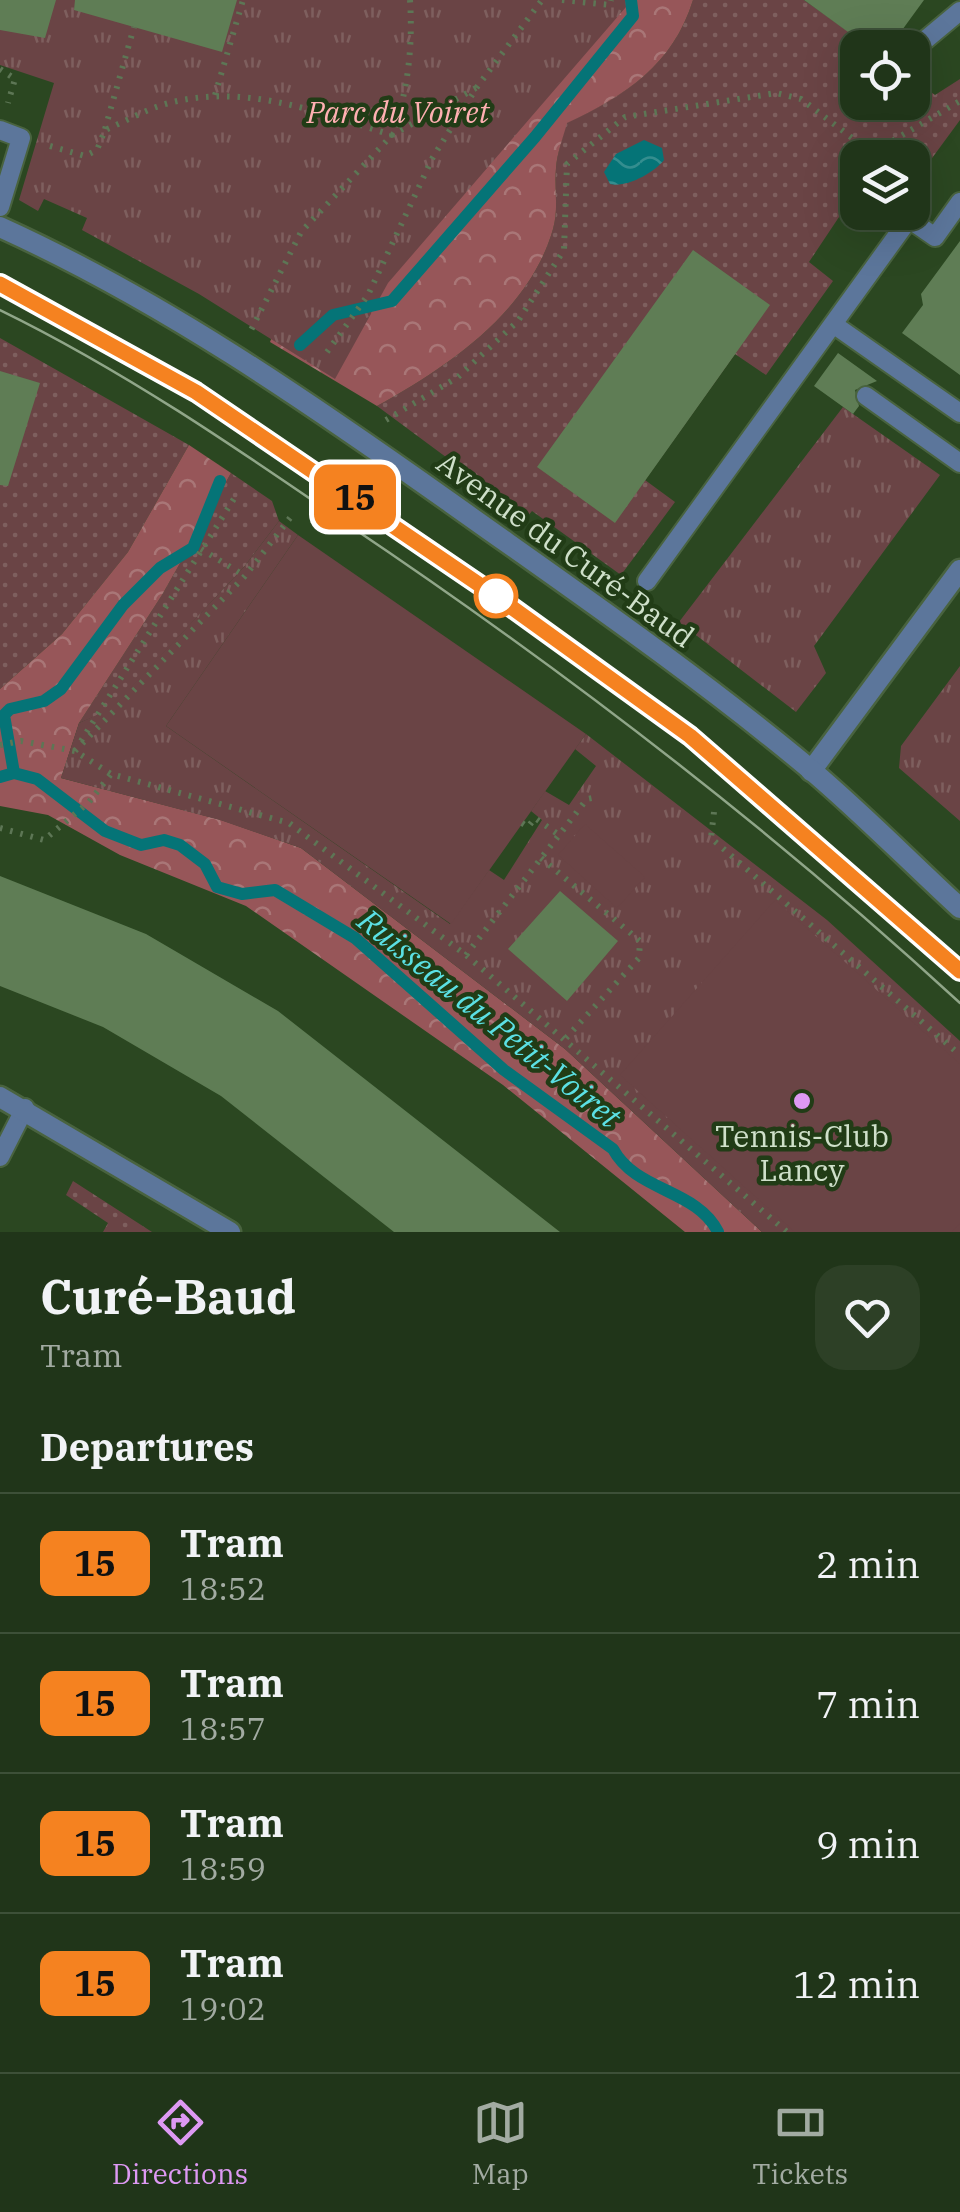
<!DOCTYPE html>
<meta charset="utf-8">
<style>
body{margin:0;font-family:"IBM Plex Serif",serif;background:#2d4026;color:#f1f3f6;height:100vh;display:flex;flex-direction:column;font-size:38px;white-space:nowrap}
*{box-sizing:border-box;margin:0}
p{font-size:32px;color:#a2aba2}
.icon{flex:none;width:55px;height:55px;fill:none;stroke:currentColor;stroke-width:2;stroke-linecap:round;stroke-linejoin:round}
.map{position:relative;height:1232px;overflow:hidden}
.sheet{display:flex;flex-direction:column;background:#203519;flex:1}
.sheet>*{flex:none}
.badge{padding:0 20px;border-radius:15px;font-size:35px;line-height:65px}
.buttons{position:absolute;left:840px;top:30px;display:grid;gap:20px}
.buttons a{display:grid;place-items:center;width:90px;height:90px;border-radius:20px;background:#203519;box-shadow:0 10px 40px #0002,0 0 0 2px #3d5038;font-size:50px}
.map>.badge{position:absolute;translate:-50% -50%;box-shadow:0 0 0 5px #fff}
h2{padding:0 40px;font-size:38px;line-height:90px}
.round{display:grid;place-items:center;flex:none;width:105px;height:105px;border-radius:30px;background:#2d4026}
.head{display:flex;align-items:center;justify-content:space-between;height:170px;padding:0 40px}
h1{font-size:48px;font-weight:700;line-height:75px}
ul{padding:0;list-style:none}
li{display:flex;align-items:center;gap:30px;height:140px;padding:0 40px;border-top:2px solid #3d5038}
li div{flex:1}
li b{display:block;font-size:38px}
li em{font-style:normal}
li .badge{min-width:110px;font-weight:700;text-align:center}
.dock{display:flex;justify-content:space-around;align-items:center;height:140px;border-top:2px solid #3d5038;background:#203519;font-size:28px;color:#a2aba2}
.dock a{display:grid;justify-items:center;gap:5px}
.dock .on{color:#dd99f3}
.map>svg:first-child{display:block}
.grass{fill:url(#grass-dots)}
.forest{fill:url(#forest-crowns)}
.park{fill:url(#park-tufts)}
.pitch{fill:#6a4445}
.water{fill:url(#water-waves)}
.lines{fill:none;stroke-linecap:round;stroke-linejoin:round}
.stream{stroke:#057477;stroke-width:12}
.building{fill:#5f7d55}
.service-casing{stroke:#49633f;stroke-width:22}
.minor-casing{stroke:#49633f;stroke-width:25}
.tertiary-casing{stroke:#49633f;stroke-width:25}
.path{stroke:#5d7655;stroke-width:6;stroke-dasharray:2.5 8;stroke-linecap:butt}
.service{stroke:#5c769b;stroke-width:18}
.minor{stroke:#5c769b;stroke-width:20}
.tertiary{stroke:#5c769b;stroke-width:20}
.tram{stroke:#90a689;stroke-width:2.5}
.line-casing{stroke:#fff;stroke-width:22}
.line{stroke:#f58220;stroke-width:15}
.stop-dot{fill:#fff;stroke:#f58220;stroke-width:5}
.poi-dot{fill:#dd99f3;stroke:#213c16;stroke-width:4}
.labels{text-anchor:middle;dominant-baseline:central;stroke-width:9;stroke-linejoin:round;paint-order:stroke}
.park-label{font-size:30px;font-style:italic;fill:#ffb0b2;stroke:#213c16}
.street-label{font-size:30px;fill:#cfe0ca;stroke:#213c16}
.poi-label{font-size:30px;fill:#cfe0ca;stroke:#213c16}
.water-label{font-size:32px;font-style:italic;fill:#5be0e4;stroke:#213c16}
</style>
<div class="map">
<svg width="960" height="1232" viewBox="0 0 960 1232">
<defs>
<pattern id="grass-dots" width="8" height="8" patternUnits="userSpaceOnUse" patternTransform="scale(2.5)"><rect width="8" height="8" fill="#6a4445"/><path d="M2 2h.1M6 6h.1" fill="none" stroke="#7e5f5e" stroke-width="1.8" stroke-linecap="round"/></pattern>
<pattern id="forest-crowns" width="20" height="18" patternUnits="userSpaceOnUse" patternTransform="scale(2.5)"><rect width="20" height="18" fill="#975659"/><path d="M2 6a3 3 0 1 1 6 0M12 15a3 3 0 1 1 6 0" fill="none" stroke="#a97677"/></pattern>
<pattern id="park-tufts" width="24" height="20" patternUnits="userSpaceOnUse" patternTransform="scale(2.5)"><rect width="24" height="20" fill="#6a4445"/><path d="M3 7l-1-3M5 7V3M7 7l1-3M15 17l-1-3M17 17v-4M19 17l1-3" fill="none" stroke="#7e5f5e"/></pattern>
<pattern id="water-waves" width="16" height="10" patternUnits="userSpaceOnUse" patternTransform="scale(2.5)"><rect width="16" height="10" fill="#057477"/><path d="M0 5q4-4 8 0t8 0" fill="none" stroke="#348e8f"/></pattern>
</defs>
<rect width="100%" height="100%" fill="#2b4721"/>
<!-- grass -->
<path class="grass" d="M693,0H804L870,47L858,48V102H912L913,79L935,95L960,79V120L913,184L912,158H858L857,190L809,262L833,281L766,375L735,354L770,305L645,480L675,502L621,575L532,511L527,517L377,406C447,367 529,313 553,229C559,208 554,189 556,168C557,153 563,137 566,123C625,96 673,65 693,0Z
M0,338L189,445L128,552L62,634L0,689Z
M231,473L272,501L279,521L244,567L110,710L79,723L162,595Z
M73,1181L152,1232H103L108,1223L66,1195Z"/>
<!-- forest -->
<path class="forest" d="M516,0H693C673,65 625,96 567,123C563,138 557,153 556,168C554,189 559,208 553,229C529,313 447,367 377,406L270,342L293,281Z
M189,445L231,473L162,595L79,723L61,778L221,820L301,848L565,1049L762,1232H685L503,1085L246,906L120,855L48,815L0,806V689L62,634L128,552Z"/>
<!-- park -->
<path class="park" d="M0,0H625L626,7L388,283L335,379L199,294L82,230L87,218L44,199L38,211L19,200L54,83L0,65Z
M843,407L940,475L814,646L826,673L796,712L679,622Z
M279,521L298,535L166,726L450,924L489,870L504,880L542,820L531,811L545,791L569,805L596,766L575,749L586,734L827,920L960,1041V1232H762L565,1049L301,848L220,820L61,778L79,723L110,709L244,567Z
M960,666V821L899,768L901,746Z"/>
<!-- pitch -->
<path class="pitch" d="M298,535L586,734L451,924L166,726Z
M585,824L645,877L617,908L558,855Z
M775,900L960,1064V1223L952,1232H795L620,1075Z"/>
<!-- water -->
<path class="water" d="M644,140L662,148L664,160C654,173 626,188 610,184L604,172L616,154Z"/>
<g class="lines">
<!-- stream -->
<path class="stream" d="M300,345L333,315L392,301L535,137L633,16L631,0
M14,773L37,779L105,831L141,845L164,840L180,845L205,864L217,887L242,894L275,890L355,938L504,1070L613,1149C636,1192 697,1189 718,1232
M0,777L14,773L4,715L10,709L44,701L61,689L123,605L160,568L193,548L220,481"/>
</g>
<!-- building -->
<path class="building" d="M0,0H56L45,38L0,30Z
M75,0H237L222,52L74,10Z
M804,0H924L889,48H870Z
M960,241V375L902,333L923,305L921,294Z
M693,250L770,305L615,523L537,467Z
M838,353L877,381L855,390L859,406L853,414L814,386Z
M0,371L40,383L8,486L0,485Z
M0,876L146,934L278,1011L560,1232H394L221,1096L103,1027L0,986Z
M560,891L618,941L567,1001L508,949Z"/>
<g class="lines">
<!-- service casing -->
<g class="service-casing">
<path id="service" d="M912,51L960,11
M0,130L21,138L0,207
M833,324L960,413
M866,396L960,463
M647,581L909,219L935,237L960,202
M0,1157L25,1108"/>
</g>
<!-- minor casing -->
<g class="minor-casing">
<path id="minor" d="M811,771L960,570
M0,1097L230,1232"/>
</g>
<!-- tertiary casing -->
<g class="tertiary-casing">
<path id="tertiary" d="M0,227C161,300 307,401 451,503C572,589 696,674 810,769C862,813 910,862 960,908"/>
</g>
<!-- path -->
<path class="path" d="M410,0C413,46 408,92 392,135L476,88
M562,0L610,5L611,0
M0,69L15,79L8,103
M215,95L243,0
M105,129L134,27
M50,146L85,156L97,150L105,130C124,122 143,111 162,105C241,81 317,112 392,135L301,232L251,330
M327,352L368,295L433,157L477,87L542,0
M386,420L458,377L518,321L564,250L567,164L625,117L776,93L801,99L872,153L960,101
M201,549L245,576
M81,741L237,494
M0,745L21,741L75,751L111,774L289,823L466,955L787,1232
M75,751L245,576L293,514
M714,812L711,838L960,1055
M522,823L528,827L535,818L559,835
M0,828L44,840L89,802L111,774
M541,858L640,941L639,958L566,1038
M466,955L587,799L597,797"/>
<!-- service -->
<use href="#service" class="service"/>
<!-- minor -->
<use href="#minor" class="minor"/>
<!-- tertiary -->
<use href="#tertiary" class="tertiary"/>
<!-- tram -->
<path class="tram" d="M0,284L196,392L496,596L690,736L960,971
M0,310C123,370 235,447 347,524C563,669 769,827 960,1003"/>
</g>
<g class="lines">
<!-- line casing -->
<g class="line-casing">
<path id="line" d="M0,284L196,392L496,596L690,736L960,971"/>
</g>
<!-- line -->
<use href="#line" class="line"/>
</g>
<!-- markers -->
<circle class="stop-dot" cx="496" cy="596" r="20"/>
<circle class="poi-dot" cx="802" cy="1101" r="10"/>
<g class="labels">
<!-- park labels -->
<g class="park-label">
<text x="398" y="111">Parc du Voiret</text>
</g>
<!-- street labels -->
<g class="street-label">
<text transform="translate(566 549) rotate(36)">Avenue du Curé-Baud</text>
</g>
<!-- poi labels -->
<g class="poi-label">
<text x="802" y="1135">Tennis-Club<tspan x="802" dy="34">Lancy</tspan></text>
</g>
<!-- water labels -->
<g class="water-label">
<text transform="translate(490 1018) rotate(39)">Ruisseau du Petit-Voiret</text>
</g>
</g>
</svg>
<div class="buttons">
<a><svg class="icon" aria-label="locate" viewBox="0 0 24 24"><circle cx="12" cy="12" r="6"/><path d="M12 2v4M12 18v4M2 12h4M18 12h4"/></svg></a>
<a><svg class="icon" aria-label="layers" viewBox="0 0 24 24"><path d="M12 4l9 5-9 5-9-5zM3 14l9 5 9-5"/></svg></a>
</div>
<b class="badge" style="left:355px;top:497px;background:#f58220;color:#111">15</b>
</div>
<section class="sheet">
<div class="head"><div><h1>Curé-Baud</h1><p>Tram</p></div><a class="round"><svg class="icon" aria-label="heart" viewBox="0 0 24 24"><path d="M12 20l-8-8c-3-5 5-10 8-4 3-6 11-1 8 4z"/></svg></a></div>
<h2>Departures</h2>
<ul>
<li><span class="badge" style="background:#f58220;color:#111">15</span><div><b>Tram</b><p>18:52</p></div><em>2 min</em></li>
<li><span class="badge" style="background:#f58220;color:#111">15</span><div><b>Tram</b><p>18:57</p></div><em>7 min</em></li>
<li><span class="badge" style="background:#f58220;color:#111">15</span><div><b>Tram</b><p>18:59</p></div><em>9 min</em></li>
<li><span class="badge" style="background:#f58220;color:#111">15</span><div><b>Tram</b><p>19:02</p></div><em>12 min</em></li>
</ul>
</section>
<nav class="dock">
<a class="on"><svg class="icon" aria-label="directions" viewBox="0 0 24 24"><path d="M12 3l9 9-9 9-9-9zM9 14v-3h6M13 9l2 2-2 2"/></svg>Directions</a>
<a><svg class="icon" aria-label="map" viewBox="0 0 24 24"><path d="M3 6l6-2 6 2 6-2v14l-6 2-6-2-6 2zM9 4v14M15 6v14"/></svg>Map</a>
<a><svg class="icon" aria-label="tickets" viewBox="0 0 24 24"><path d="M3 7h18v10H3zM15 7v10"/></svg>Tickets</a>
</nav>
